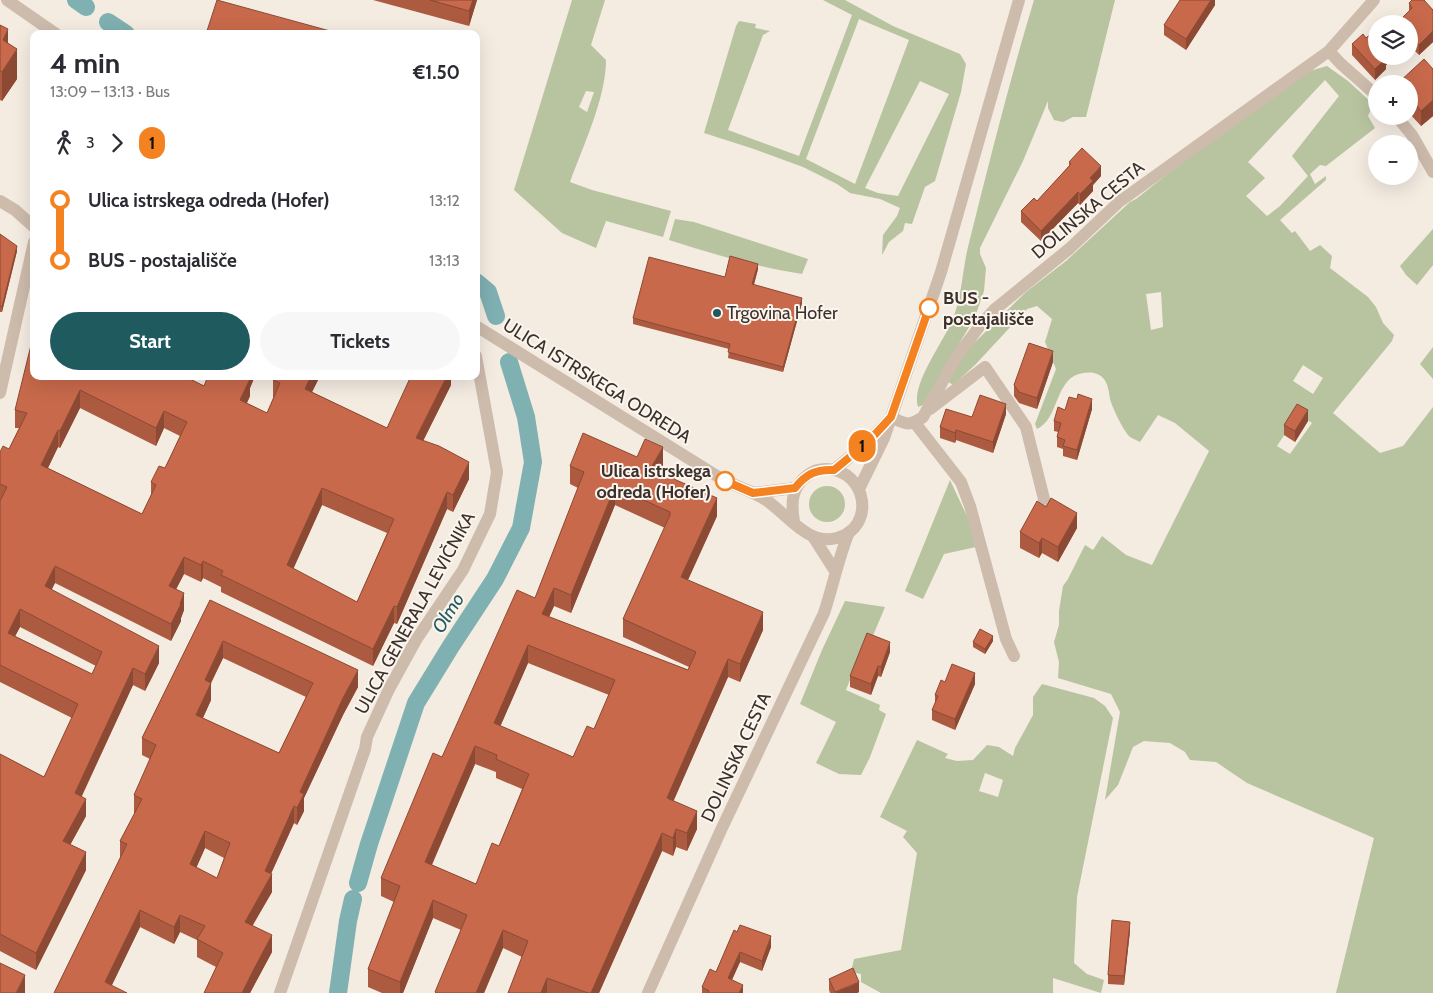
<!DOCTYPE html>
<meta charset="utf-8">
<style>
body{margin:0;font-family:Cabin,sans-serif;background:#f7f7f7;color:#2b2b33;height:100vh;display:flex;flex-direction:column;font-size:19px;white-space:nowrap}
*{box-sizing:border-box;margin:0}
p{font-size:16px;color:#7c7c81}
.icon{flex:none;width:28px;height:28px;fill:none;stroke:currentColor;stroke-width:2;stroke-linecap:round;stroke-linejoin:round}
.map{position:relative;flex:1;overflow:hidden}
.sheet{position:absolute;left:30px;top:30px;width:450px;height:350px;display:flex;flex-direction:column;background:#fff;border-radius:10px;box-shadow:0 5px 20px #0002}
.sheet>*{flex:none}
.badge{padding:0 10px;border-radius:16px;font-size:18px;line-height:32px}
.fabs{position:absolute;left:1368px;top:15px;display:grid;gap:10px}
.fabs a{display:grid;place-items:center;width:50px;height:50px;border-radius:50%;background:#fff;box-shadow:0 5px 20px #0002;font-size:25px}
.map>.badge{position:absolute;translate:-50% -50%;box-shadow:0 0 0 2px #fff}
.legs{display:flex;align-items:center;gap:8px;height:55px;padding:0 20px;font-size:16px}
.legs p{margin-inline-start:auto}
.headline{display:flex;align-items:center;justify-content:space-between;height:85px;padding:0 20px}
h1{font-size:28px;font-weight:700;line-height:38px}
.cta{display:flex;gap:10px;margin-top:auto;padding:10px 20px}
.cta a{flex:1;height:58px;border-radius:30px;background:#1f5a5e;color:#fff;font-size:20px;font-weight:700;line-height:58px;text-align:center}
.cta a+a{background:#f7f7f7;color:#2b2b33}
ul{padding:0 20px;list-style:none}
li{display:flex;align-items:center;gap:18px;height:60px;font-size:19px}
li i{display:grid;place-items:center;width:8px;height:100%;margin:0 6px;background:currentColor}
li i::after{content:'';width:12px;height:12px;margin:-6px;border:4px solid;border-radius:50%;background:#fff}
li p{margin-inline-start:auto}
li:first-child i{background:linear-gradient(#0000 50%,currentColor 0)}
li:last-child i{background:linear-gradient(currentColor 50%,#0000 0)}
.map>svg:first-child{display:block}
.green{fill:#b8c4a0;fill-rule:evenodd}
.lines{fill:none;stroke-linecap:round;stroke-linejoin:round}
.canal{stroke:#7fb0b2;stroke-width:18}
.minor{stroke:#cdbbac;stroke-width:12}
.tertiary{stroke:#cdbbac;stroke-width:12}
.wall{fill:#ac5a40;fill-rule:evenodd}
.shaded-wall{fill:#8c4a34}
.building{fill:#c8694b;stroke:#8c4a34;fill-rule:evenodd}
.line-1-casing{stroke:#fff;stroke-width:11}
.line-1{stroke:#f58220;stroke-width:8}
.stop-1-dot{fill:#fff;stroke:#f58220;stroke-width:2.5}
.poi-dot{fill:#1f5a5e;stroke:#fbf5ee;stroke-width:2}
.labels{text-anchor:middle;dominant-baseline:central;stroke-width:4;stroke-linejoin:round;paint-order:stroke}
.street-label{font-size:18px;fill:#3b302b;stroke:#fbf5ee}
.stop-label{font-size:18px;font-weight:bold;fill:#3b302b;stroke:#fbf5ee;text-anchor:start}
.poi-label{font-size:18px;fill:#3b302b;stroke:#fbf5ee;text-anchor:start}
.water-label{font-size:19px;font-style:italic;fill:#1f5a5e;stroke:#fbf5ee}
</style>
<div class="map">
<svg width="1433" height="993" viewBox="0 0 1433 993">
<rect width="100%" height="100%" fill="#f4ebe1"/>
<!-- green -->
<path class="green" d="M572,0H605L591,45L606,60C606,98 583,146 570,182L592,190L671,211L663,237L606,221L596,248L562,233L514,190ZM586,91L594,92L587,112L579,107Z
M823,0H845L893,26L960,54L966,64L961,92L935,181L925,187L912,224L905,223L903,231L889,242L882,255L883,235L897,216L900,208L880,199L850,193L837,184L803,167L754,149L704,133L736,26L739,21L756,24L755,28L770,31L763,35L728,130L799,156L852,15ZM859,19L909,40L855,184L806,159ZM920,81L949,94L898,196L878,193L865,188Z
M1034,0H1115L1086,117H1073L1063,122L1054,120L1048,108V101L1023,161L980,248V254L986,268L984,291L975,317L923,405L918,407C910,383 948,337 955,313C963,289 963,263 970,239C990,159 1010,79 1034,0Z
M1327,66L1348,81L1373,104L1368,116L1375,128L1326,166L1320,165L1310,174L1315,184L1326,176V180L1280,220L1292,233L1295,231L1310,251L1320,245L1332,256L1330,268L1368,297L1376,307L1383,323L1394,335L1392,341L1333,413L1380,453L1403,446L1433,407V993H1336L1374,838L1247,783L1216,762L1190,760L1185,752L1170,743L1144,741L1133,747L1118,785L1105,800L1120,712L1111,694L1058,678L1059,662L1054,642L1059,625V611L1063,586L1068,579L1085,545L1093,550L1102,536L1126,555L1152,565L1209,451L1175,423L1158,415L1140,442C1137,440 1133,439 1130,437C1124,432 1112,407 1110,399C1109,392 1108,383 1103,378C1096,370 1082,372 1074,376C1055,387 1057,420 1037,429L1035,424L1056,369L1045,342L1052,319L1037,306L1027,309L975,365L953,385L947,381L963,354L1026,292L1066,261L1130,202L1136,199L1212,139L1306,72ZM1325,80L1339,96L1292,156L1308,176L1280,206L1267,216L1246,196L1265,178L1248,162ZM1161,292L1163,327L1151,330L1146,294ZM1303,365L1323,378L1313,394L1293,381ZM1298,414L1312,423L1290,454L1277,446Z
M675,219L694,222L808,259L802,274C756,267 713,254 669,240Z
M1433,229V265L1417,285L1406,275L1400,266Z
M1433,347V379L1420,364Z
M950,480L972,527L976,547L944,554L923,599L905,591Z
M809 504a18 18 0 1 1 36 0a18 18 0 1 1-36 0Z
M845,601L885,607L872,638L866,639L846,690L880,705L879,710L886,714L870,757L861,775L839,774L816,763L836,722L800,704L822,650Z
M1042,684L1094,698L1105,706L1113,718L1077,897L1074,963L1087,974L1104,980L1101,993L1053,978V993H881L861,982V974L851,972L854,959L901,950L917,853L903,837L907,831L880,817L917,740L948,754L945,758L957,761L973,760L987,745L999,747L1013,756L1015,748L1033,715V697ZM985,773L1003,780L998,797L979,791Z"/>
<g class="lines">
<!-- canal -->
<path class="canal" d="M76,0L86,7
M108,22L126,34
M476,282L488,292L496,316
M358,883L369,844L416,703L451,646L495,579L521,528L533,462L526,417L509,362
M338,993L348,921L353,899"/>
<!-- minor -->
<path class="minor" d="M1329,51L1374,0
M1396,116L1412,135L1433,172
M0,201L15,210L34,227
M0,393L34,242
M930,409L985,367L1026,427L1046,507
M891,417C905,424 909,427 923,417L955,359L982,323L994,310L1069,249L1119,202L1329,51L1340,63L1376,95
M915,423L961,482L970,506L1006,639L1014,656
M814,538L835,571
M280,993L365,749L367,737L389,689L416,640L463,570L490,514L497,472L476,356
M648,993L721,830L824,613C833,586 838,559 849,532"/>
<!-- tertiary -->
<path class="tertiary" d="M7,0L56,34
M476,326L725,481C739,487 754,492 766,500C788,515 808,546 837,538C876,528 868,470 826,469C820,469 813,471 808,475C791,487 791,503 794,522
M834,470L868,442L888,421
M859,489L884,438L941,272L1019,0
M753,493L795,488"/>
</g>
<!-- wall -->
<path class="wall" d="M373,0H477L469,26Z
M1215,0V5L1186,50L1164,35V25Z
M1409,3L1433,10V42L1419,55L1409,45Z
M0,25L8,43L17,79L2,101L0,100Z
M1352,44L1376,56H1396L1386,65V69L1375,80L1352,55Z
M1433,69V116L1421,126L1409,113V84Z
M1069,162L1101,176L1093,185V191L1080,205L1078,203L1041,241L1021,222V211L1037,201L1060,176L1069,166Z
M0,234L17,251L2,312H0Z
M758,269L754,285L802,303L783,372L728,358L729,349L633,324V318L725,277Z
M1053,362L1037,409L1019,403L1014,396V385Z
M34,376H189L188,378L204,386L208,376H255L250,388V396L247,403L267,413L274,397H273V380L275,376H320L312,392L387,428L451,376V385L423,441L469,479L453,512L447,509L397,624L394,623L373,666L221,592V587L203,578L201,582L184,574L176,589L184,610L181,618V621L171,641L55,583L51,590L159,663L145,691L133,685L82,796L86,816L70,845L86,870L36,970L0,951V754L44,777L72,718L0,682V452L9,449L19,428H15V410ZM80,408L156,446L164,428L180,436L165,468L151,482V495L142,514L48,468L58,447L60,448ZM322,505L387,533L357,602L293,569ZM20,627L96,666L92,674L15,636Z
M1092,409L1077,460L1063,456V449L1057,447V437L1058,432L1054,431V421L1065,410Z
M1006,414L993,453L956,440L955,443L940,438V427L972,417Z
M1308,421L1295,442L1284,435V425Z
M637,457L663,465L660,469L675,480L717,516L688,580L763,630L740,682L728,677L673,801L697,829L687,851L676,847L673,856L662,851L599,993H508L522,957L503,948L484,993H435L461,930L433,918L403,993H382L368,987V969L394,902L381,896V878L442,757L535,598L578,488L570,484V466ZM615,505L665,528L623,619V637L689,667L688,670L549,617L554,606L571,613ZM528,663L609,695L594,729L573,757L500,726ZM475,764L496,772V778L522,789L499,846L476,884L432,865Z
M1077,528L1058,562L1042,553L1039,558L1020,548V532Z
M210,600L358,687L343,715L304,798V811L297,825L294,823L271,874L272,892L252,925L272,952L250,993H204L216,967L197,957V940L180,932L174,944L140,927L112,985L54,993L120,858V841L135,813H134V795L150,759L142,755V738ZM223,658L306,697L279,753L203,718L211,700V683ZM205,848L224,858L217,878L196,868Z
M993,641L985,654L973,647V642Z
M890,652L881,677L878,676L871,695L850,687V676Z
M945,682L975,684L955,730L932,720V710L935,704V695Z
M734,930L771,947L762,971L740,962L732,980L743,993H702V987L716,972Z
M1130,931L1124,985L1108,984V975Z
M829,979L859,992L857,993H830L829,990Z"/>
<!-- shaded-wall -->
<path class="shaded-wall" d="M473,0H477L469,26V11Z
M1211,0H1215V5L1186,50V39Z
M8,29V59L3,40Z
M1433,31V42L1419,55V45Z
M17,49V79L2,101V72Z
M1385,56H1396L1386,65V69L1375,80V69Z
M1433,100V116L1421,126V111Z
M1101,166V176L1093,185V191L1080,205V194L1090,178Z
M1078,192V203L1041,241V231Z
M17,246V251L2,312V307Z
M758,264V269L752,290V284Z
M802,298V303L783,372V367Z
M1053,351V362L1037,409V398Z
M247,376H255L250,388V396L240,417V400Z
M311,376H320L305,406V389Z
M447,376H451V385L416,455V438Z
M80,390V408L60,448V431Z
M1092,399V409L1077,460V450Z
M1006,404V414L993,453V442Z
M1308,410V421L1295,442V431Z
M164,411V428L156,446V428Z
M58,430V447L41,482V465Z
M956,430V440L955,443V433Z
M663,447V465L652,484V466Z
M469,462V479L453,512V495Z
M615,487V505L571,613V595Z
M322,488V505L287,583V565Z
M447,492V509L397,624V607Z
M717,498V516L681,595V577Z
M1077,513V528L1058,562V547Z
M1042,538V553L1039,558V543Z
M184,557V574L169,603V586Z
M203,561V578L201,582V565Z
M55,566V583L45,603V586Z
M554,588V606L542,632V614Z
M184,593V610L181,618V621L171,641V624Z
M394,606V623L373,666V649Z
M20,609V627L8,650V633Z
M763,612V630L740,682V664Z
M993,636V641L985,654V649Z
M223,641V658L211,683V700L196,733V715L205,680Z
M890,642V652L881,677V667Z
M528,645V663L494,741V723Z
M159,646V663L145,691V674Z
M728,659V677L667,816V798Z
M878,666V676L871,695V684Z
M133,668V685L75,810V793Z
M358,670V687L343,715L304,798V811L297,825V808L300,792L343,698Z
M975,673V684L955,730V719Z
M475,746V764L425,880V862Z
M86,799V816L63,858V841Z
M294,806V823L268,880L272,874V892L245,939V922L265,871Z
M697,811V829L687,851V833Z
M676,829V847L673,856V838Z
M205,831V848L190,882V864Z
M662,833V851L599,993H591Z
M86,852V870L36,970V953Z
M433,900V918L403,993H400V982Z
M140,910V927L108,993L105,982Z
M180,915V932L174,944V927Z
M1130,922V931L1124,985V976Z
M503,930V948L484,993H476Z
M272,935V952L250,993H242L254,969Z
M771,936V947L762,971V961Z
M740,952V962L728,988V978Z
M25,975V993H16Z
M547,978V993H541Z
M859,982V992L857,993H835Z
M743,985V993H739Z"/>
<!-- building -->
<path class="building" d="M217,0L341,34H206Z
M430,0H473L469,11Z
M1180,0H1211L1186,39L1164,25Z
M1412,0H1424L1433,10V31L1419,45L1409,34V24H1396L1412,8L1409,3Z
M0,25L8,29L3,40L17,49L2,72L0,71Z
M1376,29V56H1385L1384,57L1386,59L1375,69L1352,44L1363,34L1366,38Z
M1424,59L1433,69V100L1421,111L1409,97V84H1397Z
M1082,148L1101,166L1090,178L1093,181L1080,194L1078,192L1041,231L1021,211L1034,198L1037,201L1060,176L1071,164L1069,162Z
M0,234L17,246L2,307L0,306Z
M730,256L758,264L752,284L802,298L783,367L728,352L730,344L633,318L649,257L725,277Z
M34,333V376H184L204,386L208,376H247L246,378L250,379L240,400L267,413L280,383L273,380L275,376H311L305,389L387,428L411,376H447L416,438L439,446L469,462L453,495L447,492L397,607L394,606L373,649L221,575L223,571L203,561L201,565L184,557L169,586L184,593L180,604H181L171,624L55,566L45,586L159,646L145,674L133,668L75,793L86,799L63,841L86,852L36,953L0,934V754L44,777L78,704L0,665V501L7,487L0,484V452L3,446L9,449L27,413L15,410ZM80,390L156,428L164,411L187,422L165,468L159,466L151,482L156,485L142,514L41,465L58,430L60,431ZM322,488L394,519L357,602L287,565ZM20,609L102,652L92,674L8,633Z
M1029,343L1053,351L1037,398L1019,392L1014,385Z
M1078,394L1092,399L1077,450L1063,446L1065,440L1057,437L1061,423L1054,421L1058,407L1065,410L1069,397L1077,399Z
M980,395L1006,404L993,442L956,430L955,433L940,427L946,409L972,417Z
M1297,404L1308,410L1295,431L1284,425Z
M583,433L637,457L645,439L663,447L652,466L675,476L674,479L717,498L681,577L763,612L740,664L728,659L667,798L697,811L687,833L676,829L673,838L662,833L591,993H588L547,978L541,993H508L528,941L503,930L476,993H436L435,992L467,915L433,900L400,982L368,969L400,886L381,878L433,753L442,757L517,590L535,598L584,472L570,466ZM615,487L670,512V515L623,619L696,652L688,670L542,614L554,588L571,595ZM528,645L615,680L594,729L587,726L573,757L494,723ZM475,746L497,755L496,759L529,774L499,846L492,843L476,884L425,862Z
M1051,498L1077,513L1058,547L1042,538L1039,543L1020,532L1037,501L1046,507Z
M210,600L358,670L343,698L300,792L304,794L297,808L294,806L265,871L272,874L245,922L272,935L254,969L242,993H204L223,953L197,939L205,926L180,915L174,927L140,910L105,982L127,993H54L127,844L120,841L142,799L134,795L156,745L142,738ZM223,641L313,683L279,753L196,715L211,683L205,680ZM205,831L230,843L217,878L190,864Z
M980,629L993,636L985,649L973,642Z
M867,633L890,642L881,667L878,666L871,684L850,676Z
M952,664L975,673L955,719L932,710L938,696L935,695L941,680L945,682Z
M1112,920L1130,922L1124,976L1108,975Z
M740,925L771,936L762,961L740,952L728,978L743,985L739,993H708L709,991L702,987L710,969L716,972L734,930L737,932Z
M0,963L25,975L16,993H0Z
M853,968L859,982L835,992L829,979Z"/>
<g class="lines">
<!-- line-1 casing -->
<g class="line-1-casing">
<path id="line-1" d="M725,481L753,493L795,488C806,474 816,469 834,470L868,442L891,417L929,308"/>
</g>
<!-- line-1 -->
<use href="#line-1" class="line-1"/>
</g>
<!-- markers -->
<g class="stop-1-dot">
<circle cx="929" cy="308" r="9"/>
<circle cx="725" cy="481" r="9"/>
</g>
<circle class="poi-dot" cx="717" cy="313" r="5"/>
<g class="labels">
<!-- street labels -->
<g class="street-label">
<text transform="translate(1088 210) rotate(-40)">DOLINSKA CESTA</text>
<text transform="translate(597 381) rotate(32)">ULICA ISTRSKEGA ODREDA</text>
<text transform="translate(415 613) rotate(-61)">ULICA GENERALA LEVIČNIKA</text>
<text transform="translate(736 757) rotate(-65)">DOLINSKA CESTA</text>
</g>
<!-- stop labels -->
<g class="stop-label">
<text x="943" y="298">BUS -<tspan x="943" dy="21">postajališče</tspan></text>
<text x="711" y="471" text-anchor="end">Ulica istrskega<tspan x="711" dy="21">odreda (Hofer)</tspan></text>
</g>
<!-- poi labels -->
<g class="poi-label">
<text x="727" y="313">Trgovina Hofer</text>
</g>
<!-- water labels -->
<g class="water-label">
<text transform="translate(448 613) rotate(-58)">Olmo</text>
</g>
</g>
</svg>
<div class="fabs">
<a><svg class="icon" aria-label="layers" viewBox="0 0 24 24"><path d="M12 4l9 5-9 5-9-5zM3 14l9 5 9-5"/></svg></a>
<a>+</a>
<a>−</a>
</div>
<b class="badge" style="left:862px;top:446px;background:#f58220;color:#111">1</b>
<section class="sheet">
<div class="headline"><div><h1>4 min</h1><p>13:09 – 13:13 · Bus</p></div><b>€1.50</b></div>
<div class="legs"><svg class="icon" aria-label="walk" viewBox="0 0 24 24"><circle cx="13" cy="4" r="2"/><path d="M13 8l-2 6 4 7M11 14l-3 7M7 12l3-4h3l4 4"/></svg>3<svg class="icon" aria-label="forward" viewBox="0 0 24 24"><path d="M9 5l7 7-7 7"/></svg><b class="badge" style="background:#f58220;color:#111">1</b></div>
<ul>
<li><i style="color:#f58220"></i><b>Ulica istrskega odreda (Hofer)</b><p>13:12</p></li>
<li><i style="color:#f58220"></i><b>BUS - postajališče</b><p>13:13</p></li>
</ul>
<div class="cta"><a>Start</a><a>Tickets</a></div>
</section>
</div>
